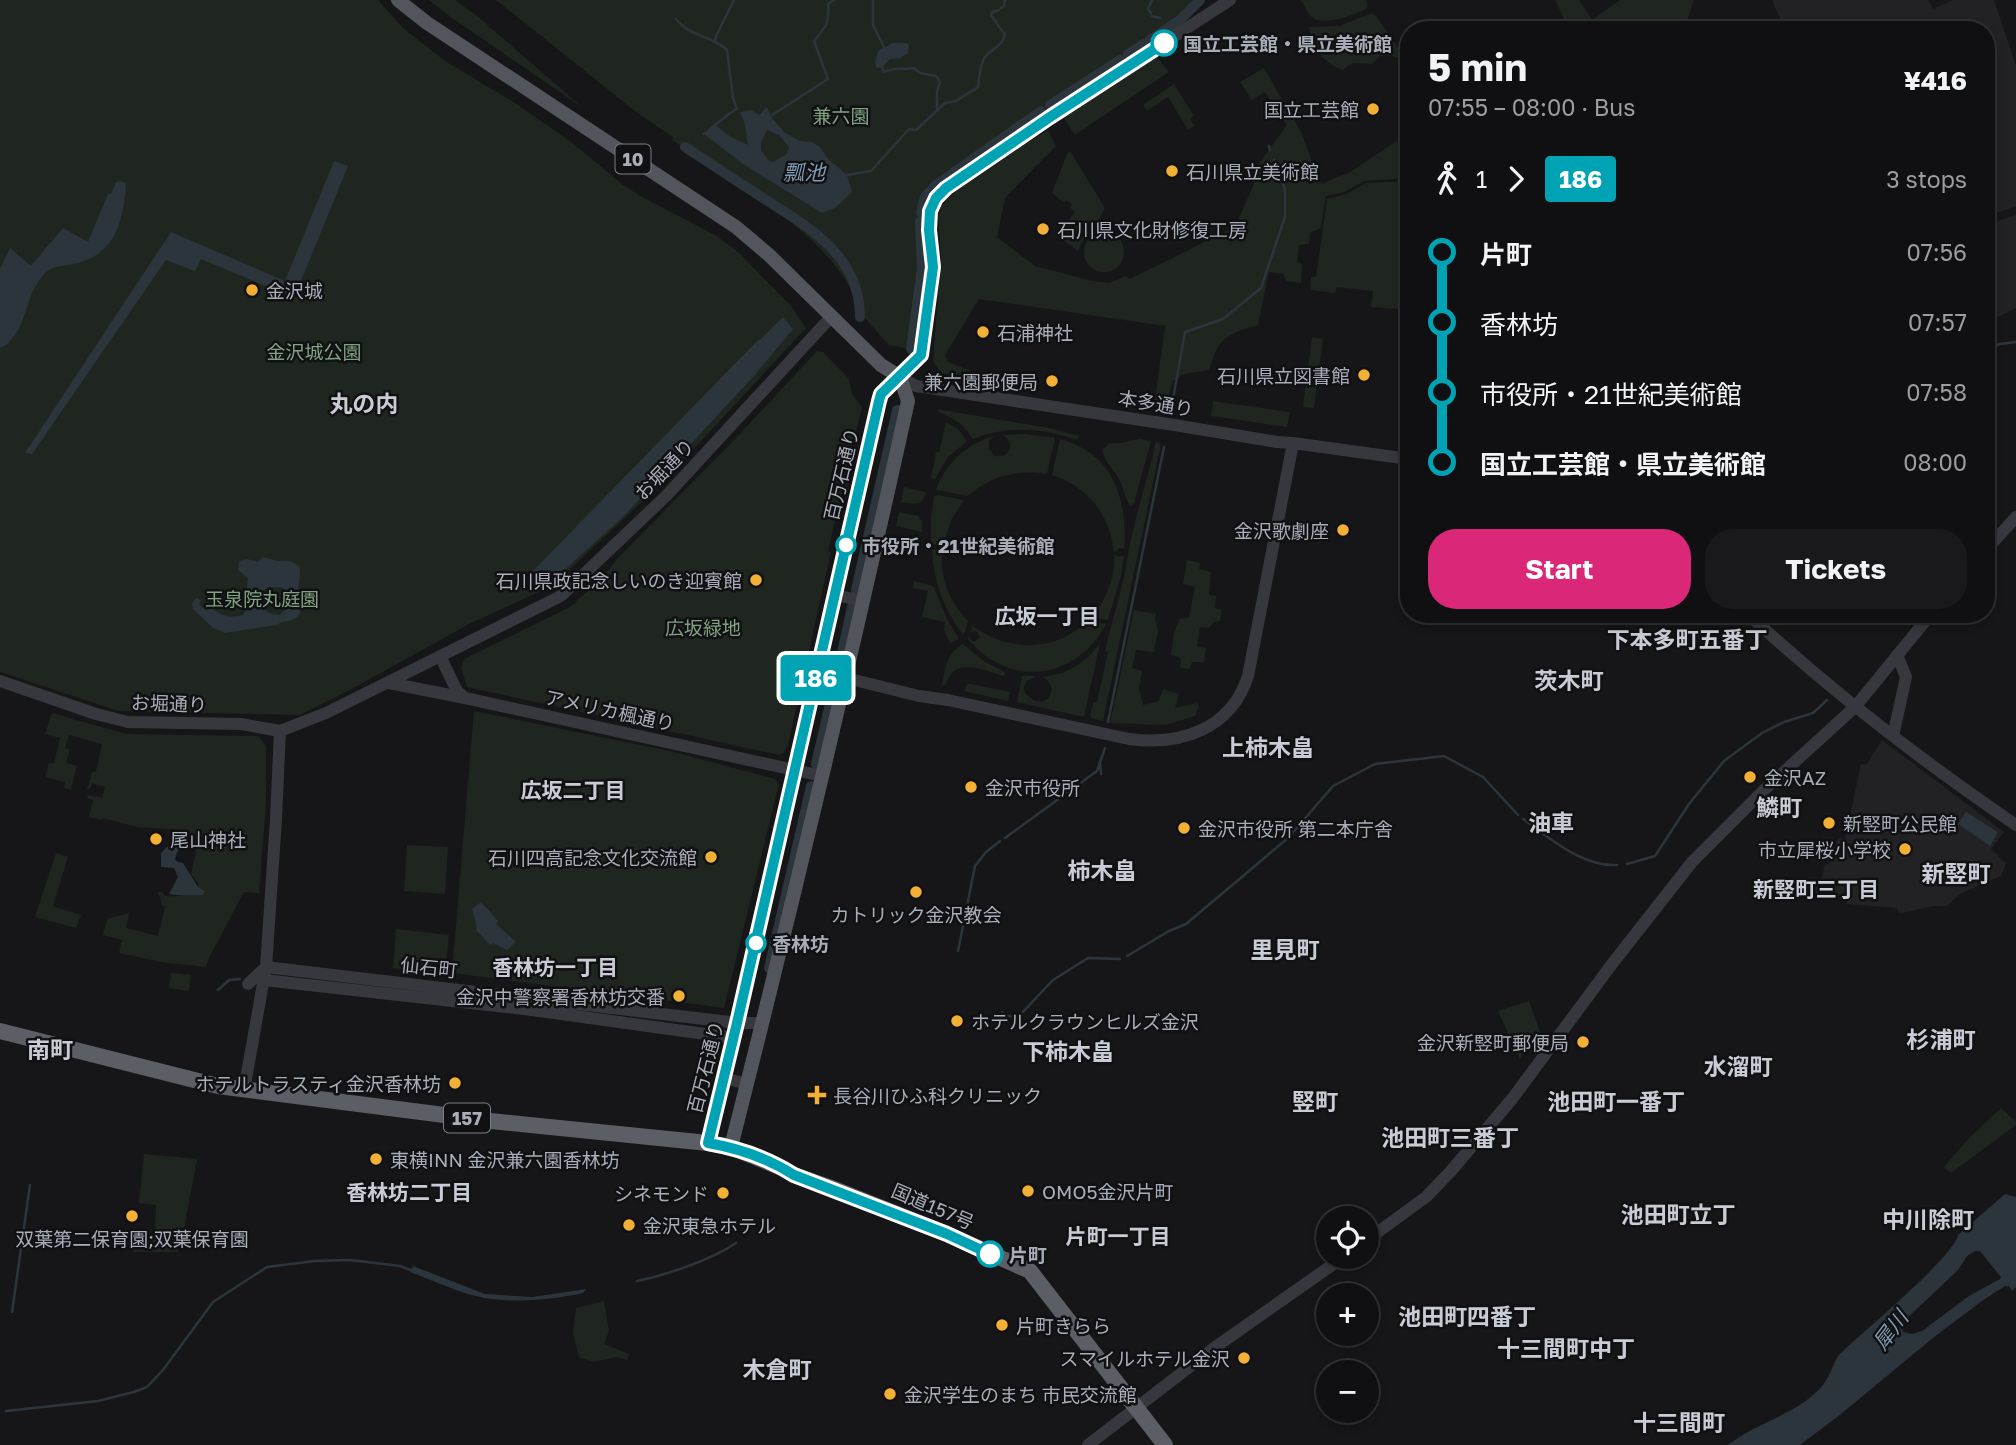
<!DOCTYPE html>
<meta charset="utf-8">
<style>
body{margin:0;font-family:"Golos Text","Noto Sans JP",sans-serif;background:#19191b;color:#f1f3f6;height:100vh;display:flex;flex-direction:column;font-size:26px;white-space:nowrap}
*{box-sizing:border-box;margin:0}
p{font-size:23px;color:#9c9d9f}
.icon{flex:none;width:38px;height:38px;fill:none;stroke:currentColor;stroke-width:2;stroke-linecap:round;stroke-linejoin:round}
.map{position:relative;flex:1;overflow:hidden}
.drawer{position:absolute;left:1400px;top:21px;width:595px;height:602px;display:flex;flex-direction:column;background:#101012;border-radius:28px;box-shadow:0 4px 10px #0003,0 0 0 2px #303032}
.drawer>*{flex:none}
.badge{padding:0 14px;border-radius:5px;font-size:24px;line-height:46px}
.tools{position:absolute;left:1316px;top:1206px;display:grid;gap:14px}
.tools a{display:grid;place-items:center;width:63px;height:63px;border-radius:50%;background:#101012;box-shadow:0 4px 10px #0003,0 0 0 2px #303032;font-size:35px}
.map>.badge{position:absolute;translate:-50% -50%;box-shadow:0 0 0 4px #fff}
.legs{display:flex;align-items:center;gap:10px;height:77px;padding:0 28px;font-size:23px}
.legs p{margin-inline-start:auto}
.headline{display:flex;align-items:center;justify-content:space-between;height:119px;padding:0 28px}
h1{font-size:38px;font-weight:700;line-height:52px}
.button{display:flex;gap:14px;margin-top:auto;padding:14px 28px}
.button a{flex:1;height:80px;border-radius:28px;background:#db2777;color:#fff;font-size:28px;font-weight:700;line-height:80px;text-align:center}
.button a+a{background:#19191b;color:#f1f3f6}
ul{padding:0 28px;list-style:none}
li{display:flex;align-items:center;gap:24px;height:70px;font-size:26px}
li i{display:grid;place-items:center;width:10px;height:100%;margin:0 9px;background:currentColor}
li i::after{content:'';width:18px;height:18px;margin:-9px;border:5px solid;border-radius:50%;background:#101012}
li p{margin-inline-start:auto}
li:first-child i{background:linear-gradient(#0000 50%,currentColor 0)}
li:last-child i{background:linear-gradient(currentColor 50%,#0000 0)}
.map>svg:first-child{display:block}
.built{fill:#222225}
.green{fill:#1e261f}
.water{fill:#2c353c;fill-rule:evenodd}
.lines{fill:none;stroke-linecap:round;stroke-linejoin:round}
.stream{stroke:#2c353c;stroke-width:2.5}
.canal{stroke:#2c353c;stroke-width:10}
.tertiary{stroke:#37383d;stroke-width:12}
.primary{stroke:#53555c;stroke-width:14}
.trunk{stroke:#5b5e65;stroke-width:16}
.line-1-casing{stroke:#fff;stroke-width:16}
.line-1{stroke:#00a3b4;stroke-width:10}
.stop-1-dot{fill:#fff;stroke:#00a3b4;stroke-width:3.5}
.poi-dot{fill:#f2b134;stroke:#111113;stroke-width:2.5}
.labels{text-anchor:middle;dominant-baseline:central;stroke-width:5;stroke-linejoin:round;paint-order:stroke}
.shield{fill:#111113;stroke:#7b7e86;stroke-width:2}
.shield-label{font-size:18px;font-weight:bold;fill:#a8adb8}
.stop-label{font-size:19px;font-weight:bold;fill:#a8adb8;stroke:#111113;text-anchor:start}
.poi-label{font-size:19px;fill:#a8adb8;stroke:#111113;text-anchor:start}
.park-label{font-size:19px;fill:#7fa381;stroke:#111113}
.street-label{font-size:19px;fill:#a8adb8;stroke:#111113}
.water-label{font-size:21px;font-style:italic;fill:#7f9bb3;stroke:#111113}
.neighbourhood-label{font-size:21px;font-weight:bold;fill:#c9ccd4;stroke:#111113}
.quarter-label{font-size:23px;font-weight:bold;fill:#c9ccd4;stroke:#111113}
</style>
<div class="map">
<svg width="2016" height="1445" viewBox="0 0 2016 1445">
<rect width="100%" height="100%" fill="#161618"/>
<!-- built -->
<path class="built" d="M1772,0H1928L1933,9L1953,0H1994L2016,65V206L1986,217V30H1785Z
M2016,215V308L1986,323V225Z
M1882,740L2004,832L1991,849L2006,864L2001,876L1960,894L1947,906H1934L1900,913L1896,908L1846,904L1848,897L1814,893L1817,884H1820L1825,865L1830,863L1838,838L1845,839L1861,764L1866,765Z"/>
<!-- green -->
<path class="green" d="M0,0H378L403,28L445,61L515,103L574,144L623,185L642,197L717,236L739,253L791,306L806,328L661,484L552,586L471,623L350,690L300,715L118,711L0,672Z
M429,0H455L476,15L583,108L452,18Z
M496,0H1199L1177,21L1045,108L936,183L926,195L920,208L919,221L922,268L910,349L889,345L863,316L860,318L859,317C855,250 724,174 672,140L673,137L636,112Z
M1300,0H1366L1367,2V8C1356,15 1324,26 1313,18C1306,14 1306,5 1300,0Z
M1555,0H1579L1592,20L1620,0H1694L1687,20L1681,30H1566V23Z
M1370,14L1375,15L1405,57L1400,59L1392,56H1380L1372,64L1354,63L1349,65L1343,70C1323,63 1312,47 1309,27L1339,26Z
M1157,57L1169,72L1075,135L1063,117L1139,66Z
M1264,68L1301,132L1321,184L1350,172L1395,142L1409,143V178L1364,181L1345,192L1326,196L1321,228L1310,233L1309,244L1299,245L1297,262L1302,264L1301,283L1286,281L1283,274L1269,272L1258,325C1225,335 1220,336 1209,370L1184,374L1173,381L1165,408L1154,407L1165,326L979,299L945,355L948,362L973,372L968,376L941,373L933,361L941,258L939,231V215L941,207L954,193L978,174L1048,130L1056,146L1005,198L997,237L1035,266L1092,281L1110,283L1125,276L1130,279L1227,231L1238,220L1254,184L1255,169L1287,125L1265,92L1252,100L1240,82Z
M1174,84L1194,116L1190,118L1194,126L1188,130L1168,97L1147,111L1143,105Z
M1070,151L1105,208L1096,226L1088,230L1078,251L1056,235L1075,212L1070,208L1072,204L1066,200L1064,203L1052,193L1067,154Z
M1409,181V310L1371,307L1373,291L1337,287L1335,293L1310,290L1311,277H1316L1327,199L1346,194L1366,183Z
M1084 252a20 20 0 1 1 40 0a20 20 0 1 1-40 0Z
M1312,337L1323,339L1314,408L1303,407Z
M817,351L823,352L849,379L852,394L862,407L851,452L853,458L841,516H836L828,551L831,552L788,745L783,753L779,755L467,687L461,668L464,659L570,607L602,578L616,560L738,436Z
M1213,401L1290,412L1287,427L1211,416Z
M937,409L1049,428L1079,436L1077,440C1044,428 1007,425 973,439C962,423 956,420 939,412Z
M946,422L958,429L967,441L948,457L935,479L931,478L936,452L939,453Z
M1025,434L1055,438L1047,474C1017,469 991,476 968,496L936,490C946,463 966,444 994,436L989,441V449L995,456C1010,459 1016,443 1003,435Z
M1060,439C1113,453 1128,499 1124,549L1119,548L1114,553C1111,516 1087,486 1052,475Z
M1139,439L1151,441L1134,503L1131,506C1124,499 1124,488 1119,479C1114,469 1102,460 1103,449L1110,443H1121Z
M1156,441L1161,444L1103,721L1090,718L1093,702H1097L1108,652L1105,651C1109,631 1115,613 1120,593C1126,572 1128,551 1133,530C1140,500 1150,471 1156,441Z
M904,487L926,492C923,507 913,504 901,502Z
M938,495L964,500L951,520L943,546L931,544V518L934,496Z
M899,512L918,516L922,521V532L896,526Z
M932,549L942,552C940,578 949,602 968,621L964,635C944,611 933,580 932,549Z
M1114,554L1119,557L1124,555L1121,576L1108,620L1092,617C1107,598 1115,578 1114,554Z
M1187,560L1200,563L1199,569L1211,572L1209,595L1216,596L1215,608L1222,610L1220,621L1214,622L1209,628L1200,627L1197,646L1206,648L1204,662H1192L1189,669L1180,668L1181,660L1179,657L1171,655L1174,632L1180,619L1189,618L1195,587L1183,584Z
M914,581L931,585L934,587L946,617L959,639L950,643L944,630L945,622L922,617L928,591L913,588Z
M1134,610L1156,614L1155,619L1158,631L1154,652L1136,650L1132,668L1142,671L1139,688L1143,705L1159,701L1163,689L1179,694L1175,708L1197,703L1199,706L1195,716L1166,725L1110,723Z
M1088,621L1106,624C1077,680 1009,689 968,639L969,636L972,641H976L980,637L976,631L971,632L972,625C1008,653 1055,652 1088,621Z
M1100,643L1084,717L1017,702L1022,676H1036L1027,681L1024,687L1025,693C1028,695 1030,698 1033,700C1048,708 1061,686 1042,677C1066,675 1086,663 1100,643Z
M963,644L985,662L1005,672L1004,676C983,670 954,655 946,685H942C946,666 946,654 963,644Z
M967,684H971L1010,692L1008,701L964,691Z
M474,711L670,751L775,779L779,784L724,1008L452,973Z
M52,713L126,734L258,736L266,746V803L259,893L244,892L209,958L206,967L161,962L119,953L122,940L103,935L107,919L129,913L126,928L158,936L165,907L162,905L158,892H162L165,896C177,897 189,894 202,895L205,891L198,887V883L191,874L196,853L191,836L183,830L137,827L103,818L102,820L89,817L93,800L87,798L88,795L102,798L105,787L92,783L90,789H87L92,772L96,771L102,744L69,735L65,748L70,749L66,763L77,766L71,789L64,788L65,782L45,777L49,763H54L60,738L45,734Z
M407,845L448,847L445,894L404,891Z
M56,853L68,857L53,906L81,915L76,928L35,917Z
M396,929L449,935L445,973L393,968Z
M171,973L191,975L189,991L169,988Z
M1529,1001L1540,1032L1520,1059L1498,1011Z
M2001,1108L2016,1122V1125L1951,1173L1944,1167L1970,1137Z
M144,1154L197,1159L184,1229L179,1235L155,1234L156,1205L139,1203Z
M135,1236L176,1237L178,1252H133Z
M604,1301L609,1331L604,1344L629,1354L627,1360L617,1357L593,1362L579,1357L573,1334L576,1308Z"/>
<!-- water -->
<path class="water" d="M893,43H907L909,46L908,53L900,58L890,59L882,67L877,68L875,63L878,51Z
M767,107L771,117L784,132L800,141L812,142L820,147L827,158L847,175L852,192L835,208L822,213L743,164L704,134L715,125L731,137L748,145L745,124L740,112L752,110L759,115ZM767,130L779,135L789,147L787,154L773,162L768,160L761,150V143Z
M334,161L348,166L294,298L201,259L195,271L166,260L32,454L25,453L171,232L285,281Z
M120,181L124,182L126,185C123,222 116,255 73,264C53,268 49,265 37,284C24,304 24,338 0,348V269L10,248L31,266L63,228L88,242L108,194H111L116,182Z
M783,317L793,329L753,377L623,517L550,583L543,586L531,573L759,339L760,340Z
M263,557L277,561H290L299,566C302,576 298,584 298,594C299,603 304,609 298,616C292,623 284,619 277,625L225,633L213,628L193,609L192,604L195,599L198,598L201,601L199,605L207,611L210,607C221,615 229,619 243,615L246,609V594L248,578L238,570L239,561L247,559L258,562ZM270,587H281L289,593L287,607L280,615C267,615 256,606 259,592Z
M1966,812L1998,832L1990,846L1958,824Z
M182,832L184,833C183,842 177,850 175,860L178,862L183,863L198,887L205,891L203,895C197,895 173,896 169,894L178,877L174,868L161,867V853Z
M481,902L498,921L496,924L516,942L507,950L493,943L490,945L476,930L477,928L472,909Z
M2005,1194L2016,1197V1287L2012,1291L2009,1286H2005L1982,1301L1934,1337L1841,1414L1800,1445H1727C1734,1441 1739,1437 1746,1433C1771,1419 1812,1405 1827,1379C1832,1371 1833,1363 1839,1355C1861,1333 1953,1258 1958,1235ZM1975,1251H1980L2001,1277L2000,1279L1969,1296L1922,1331L1912,1334L1903,1332L1902,1326L1905,1320L1958,1270L1967,1256Z
M413,1266L485,1294L532,1297L586,1289L583,1293C550,1300 518,1303 484,1298C462,1294 432,1280 410,1272Z"/>
<g class="lines">
<!-- stream -->
<path class="stream" d="M873,0V25L884,47
M1001,8L1004,6L1005,0
M1151,13L1148,9L1152,0
M1152,16L1160,18
M676,19C689,36 712,36 727,50L733,98L737,109L730,113L704,134
M715,41L716,36L734,0
M882,67L884,72C893,67 903,70 914,68L920,73L936,76L940,82L937,91V109
M772,115L828,79L814,41C825,28 830,23 828,4L834,0
M1269,146L1270,150
M847,175L871,171L909,129L916,130L945,103L956,101L978,87C980,77 979,66 985,57C992,47 1001,49 1005,35L991,15L992,12L999,10
M1986,348L2000,344L2016,342
M1171,410L1185,332L1223,319L1261,288L1285,217V189L1274,160
M1108,722L1164,447
M1100,762L1101,774
M1523,819C1550,838 1582,867 1617,865
M1005,838L1097,771L1105,748
M1627,864L1655,856L1689,804L1724,761L1762,733L1784,722L1813,713L1827,700
M958,951L975,866L986,852L1000,841
M1127,956L1169,931L1186,924L1288,838L1333,786L1375,764L1444,756L1483,777L1518,815
M218,990L229,980L240,979
M1002,1012L1008,1016H1019L1053,980L1088,958L1120,959
M637,1281C666,1275 711,1260 736,1243
M12,1312L30,1185
M6,1411L98,1401L134,1392L147,1387L163,1370L213,1302L267,1267L314,1261L350,1260L400,1266L413,1271"/>
<!-- canal -->
<path class="canal" d="M1150,40L1180,20L1200,0
M1128,54L1144,44
M1050,105L1120,60
M685,147C711,164 737,181 763,198C808,227 860,255 860,317
M921,213L925,197L936,185L1041,111
M911,349L922,268L920,222
M856,590L897,410
M841,657L852,607
M816,764L833,691
M769,968L811,786"/>
<!-- tertiary -->
<path class="tertiary" d="M1230,0L1050,117L946,188L936,198L930,211L929,231L933,267L921,355L900,377L916,386L936,389L1174,425L1277,442L1293,443L1409,459
M1986,550L2016,517
M835,595L863,601
M1748,614C1831,691 1922,761 2016,825
M440,656L457,691L465,698
M818,671L919,696L948,700L1129,739C1181,746 1231,729 1248,676L1293,443
M0,681L96,714L128,722L241,724L280,731L326,713L561,596L667,495L831,317
M389,683L465,698L822,776
M1893,736L1906,677L1897,655
M264,980L532,1010L734,1038
M248,984L266,967L738,1023H762
M724,1078L747,1084
M244,1090L266,967L276,819L280,731
M1367,1240L1426,1197L1451,1171L1512,1099L1612,964L1692,862L1765,789L1855,707L1931,614
M1088,1445L1214,1348L1345,1256"/>
<!-- primary -->
<path class="primary" d="M398,0L427,23L736,227L769,255L881,365L900,377
M708,1143L743,998L879,401L881,394L900,377
M731,1147C794,899 853,651 908,401L900,377"/>
<!-- trunk -->
<path class="trunk" d="M0,1031L218,1086L491,1121L708,1143L731,1147L784,1169L794,1175L829,1187L947,1234L1030,1271L1165,1445"/>
</g>
<g class="lines">
<!-- line-1 casing -->
<g class="line-1-casing">
<path id="line-1" d="M990,1254L947,1234L794,1175C769,1159 737,1148 708,1143L737,1023L879,401L881,394L921,355L933,267L929,230L930,211L936,198L946,188L1050,117L1164,43"/>
</g>
<!-- line-1 -->
<use href="#line-1" class="line-1"/>
</g>
<!-- markers -->
<g class="stop-1-dot">
<circle cx="1164" cy="43" r="12"/>
<circle cx="846" cy="545" r="9"/>
<circle cx="756" cy="943" r="9"/>
<circle cx="990" cy="1254" r="12"/>
</g>
<g class="poi-dot">
<circle cx="1373" cy="109" r="7"/>
<circle cx="1172" cy="171" r="7"/>
<circle cx="1043" cy="229" r="7"/>
<circle cx="252" cy="290" r="7"/>
<circle cx="983" cy="332" r="7"/>
<circle cx="1364" cy="375" r="7"/>
<circle cx="1052" cy="381" r="7"/>
<circle cx="1343" cy="530" r="7"/>
<circle cx="756" cy="580" r="7"/>
<circle cx="1750" cy="777" r="7"/>
<circle cx="971" cy="787" r="7"/>
<circle cx="1829" cy="823" r="7"/>
<circle cx="1184" cy="828" r="7"/>
<circle cx="156" cy="839" r="7"/>
<circle cx="1905" cy="849" r="7"/>
<circle cx="711" cy="857" r="7"/>
<circle cx="916" cy="892" r="7"/>
<circle cx="679" cy="996" r="7"/>
<circle cx="957" cy="1021" r="7"/>
<circle cx="1583" cy="1042" r="7"/>
<circle cx="455" cy="1083" r="7"/>
<path d="M813.5 1084.5h7v7h7v7h-7v7h-7v-7h-7v-7h7z"/>
<circle cx="376" cy="1159" r="7"/>
<circle cx="1028" cy="1191" r="7"/>
<circle cx="723" cy="1193" r="7"/>
<circle cx="132" cy="1216" r="7"/>
<circle cx="629" cy="1225" r="7"/>
<circle cx="1002" cy="1325" r="7"/>
<circle cx="1244" cy="1358" r="7"/>
<circle cx="890" cy="1394" r="7"/>
</g>
<g class="labels">
<!-- shield labels -->
<g class="shield">
<rect x="615.5" y="144.5" width="35" height="29" rx="5"/>
<rect x="444" y="1103.5" width="46" height="29" rx="5"/>
</g>
<g class="shield-label">
<text x="633" y="159">10</text>
<text x="467" y="1118">157</text>
</g>
<!-- stop labels -->
<g class="stop-label">
<text x="1183" y="43">国立工芸館・県立美術館</text>
<text x="862" y="545">市役所・21世紀美術館</text>
<text x="772" y="943">香林坊</text>
<text x="1009" y="1254">片町</text>
</g>
<!-- poi labels -->
<g class="poi-label">
<text x="1359" y="109" text-anchor="end">国立工芸館</text>
<text x="1186" y="171">石川県立美術館</text>
<text x="1057" y="229">石川県文化財修復工房</text>
<text x="266" y="290">金沢城</text>
<text x="997" y="332">石浦神社</text>
<text x="1350" y="375" text-anchor="end">石川県立図書館</text>
<text x="1038" y="381" text-anchor="end">兼六園郵便局</text>
<text x="1329" y="530" text-anchor="end">金沢歌劇座</text>
<text x="742" y="580" text-anchor="end">石川県政記念しいのき迎賓館</text>
<text x="1764" y="777">金沢AZ</text>
<text x="985" y="787">金沢市役所</text>
<text x="1843" y="823">新竪町公民館</text>
<text x="1198" y="828">金沢市役所 第二本庁舎</text>
<text x="170" y="839">尾山神社</text>
<text x="1891" y="849" text-anchor="end">市立犀桜小学校</text>
<text x="697" y="857" text-anchor="end">石川四高記念文化交流館</text>
<text x="916" y="914" text-anchor="middle">カトリック金沢教会</text>
<text x="665" y="996" text-anchor="end">金沢中警察署香林坊交番</text>
<text x="971" y="1021">ホテルクラウンヒルズ金沢</text>
<text x="1569" y="1042" text-anchor="end">金沢新竪町郵便局</text>
<text x="441" y="1083" text-anchor="end">ホテルトラスティ金沢香林坊</text>
<text x="833" y="1095">長谷川ひふ科クリニック</text>
<text x="390" y="1159">東横INN 金沢兼六園香林坊</text>
<text x="1042" y="1191">OMO5金沢片町</text>
<text x="709" y="1193" text-anchor="end">シネモンド</text>
<text x="643" y="1225">金沢東急ホテル</text>
<text x="132" y="1238" text-anchor="middle">双葉第二保育園;双葉保育園</text>
<text x="1016" y="1325">片町きらら</text>
<text x="1230" y="1358" text-anchor="end">スマイルホテル金沢</text>
<text x="904" y="1394">金沢学生のまち 市民交流館</text>
</g>
<!-- park labels -->
<g class="park-label">
<text x="841" y="115">兼六園</text>
<text x="314" y="351">金沢城公園</text>
<text x="262" y="598">玉泉院丸庭園</text>
<text x="703" y="627">広坂緑地</text>
</g>
<!-- street labels -->
<g class="street-label">
<text transform="translate(1156 403) rotate(9)">本多通り</text>
<text transform="translate(664 469) rotate(-46)">お堀通り</text>
<text transform="translate(841 474) rotate(-77)">百万石通り</text>
<text transform="translate(169 703) rotate(2)">お堀通り</text>
<text transform="translate(610 710) rotate(12)">アメリカ楓通り</text>
<text transform="translate(429 967) rotate(6)">仙石町</text>
<text transform="translate(705 1067) rotate(-76)">百万石通り</text>
<text transform="translate(933 1206) rotate(23)">国道157号</text>
</g>
<!-- water labels -->
<g class="water-label">
<text x="804" y="172">瓢池</text>
<text transform="translate(1890 1330) rotate(-53)">犀川</text>
</g>
<!-- neighbourhood labels -->
<g class="neighbourhood-label">
<text x="1047" y="616">広坂一丁目</text>
<text x="573" y="790">広坂二丁目</text>
<text x="1816" y="889">新竪町三丁目</text>
<text x="555" y="967">香林坊一丁目</text>
<text x="409" y="1192">香林坊二丁目</text>
<text x="1118" y="1236">片町一丁目</text>
</g>
<!-- quarter labels -->
<g class="quarter-label">
<text x="364" y="403">丸の内</text>
<text x="1687" y="639">下本多町五番丁</text>
<text x="1569" y="680">茨木町</text>
<text x="1268" y="747">上柿木畠</text>
<text x="1779" y="807">鱗町</text>
<text x="1551" y="822">油車</text>
<text x="1102" y="870">柿木畠</text>
<text x="1956" y="873">新竪町</text>
<text x="1285" y="949">里見町</text>
<text x="1941" y="1039">杉浦町</text>
<text x="50" y="1049">南町</text>
<text x="1068" y="1051">下柿木畠</text>
<text x="1738" y="1066">水溜町</text>
<text x="1315" y="1101">竪町</text>
<text x="1616" y="1101">池田町一番丁</text>
<text x="1450" y="1137">池田町三番丁</text>
<text x="1678" y="1214">池田町立丁</text>
<text x="1928" y="1219">中川除町</text>
<text x="1467" y="1316">池田町四番丁</text>
<text x="1566" y="1348">十三間町中丁</text>
<text x="777" y="1369">木倉町</text>
<text x="1679" y="1422">十三間町</text>
</g>
</g>
</svg>
<div class="tools">
<a><svg class="icon" aria-label="locate" viewBox="0 0 24 24"><circle cx="12" cy="12" r="6"/><path d="M12 2v4M12 18v4M2 12h4M18 12h4"/></svg></a>
<a>+</a>
<a>−</a>
</div>
<b class="badge" style="left:816px;top:678px;background:#00a3b4;color:#fff">186</b>
<section class="drawer">
<div class="headline"><div><h1>5 min</h1><p>07:55 – 08:00 · Bus</p></div><b>¥416</b></div>
<div class="legs"><svg class="icon" aria-label="walk" viewBox="0 0 24 24"><circle cx="13" cy="4" r="2"/><path d="M13 8l-2 6 4 7M11 14l-3 7M7 12l3-4h3l4 4"/></svg>1<svg class="icon" aria-label="forward" viewBox="0 0 24 24"><path d="M9 5l7 7-7 7"/></svg><b class="badge" style="background:#00a3b4;color:#fff">186</b><p>3 stops</p></div>
<ul>
<li><i style="color:#00a3b4"></i><b>片町</b><p>07:56</p></li>
<li><i style="color:#00a3b4"></i><span>香林坊</span><p>07:57</p></li>
<li><i style="color:#00a3b4"></i><span>市役所・21世紀美術館</span><p>07:58</p></li>
<li><i style="color:#00a3b4"></i><b>国立工芸館・県立美術館</b><p>08:00</p></li>
</ul>
<div class="button"><a>Start</a><a>Tickets</a></div>
</section>
</div>
